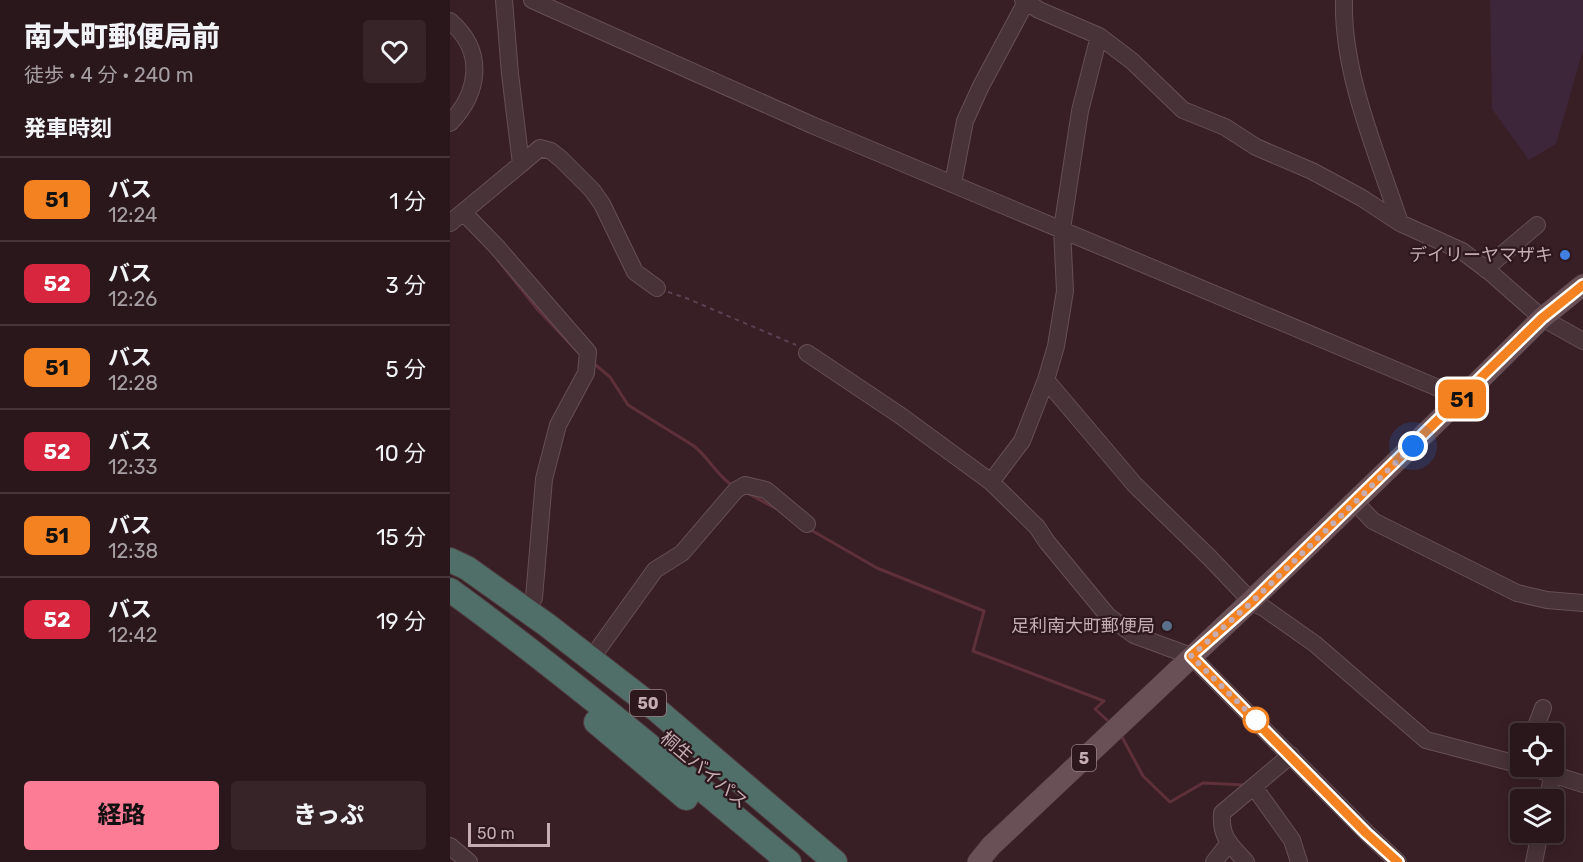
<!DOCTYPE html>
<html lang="ja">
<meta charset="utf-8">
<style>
body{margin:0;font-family:Rubik,"Noto Sans JP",sans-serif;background:#362429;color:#f1f3f6;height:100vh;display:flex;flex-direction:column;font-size:22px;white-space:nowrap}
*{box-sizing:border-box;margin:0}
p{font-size:20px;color:#a59fa3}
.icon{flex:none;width:33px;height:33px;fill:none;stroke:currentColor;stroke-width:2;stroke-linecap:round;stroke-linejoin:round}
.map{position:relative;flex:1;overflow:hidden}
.drawer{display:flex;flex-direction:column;background:#2a171c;width:450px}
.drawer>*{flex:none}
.badge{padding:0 12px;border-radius:9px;font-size:21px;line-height:39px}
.tools{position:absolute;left:1060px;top:723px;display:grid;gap:12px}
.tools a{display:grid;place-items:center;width:54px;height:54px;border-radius:6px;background:#2a171c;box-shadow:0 3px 15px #0003,0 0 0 2px #46363b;font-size:30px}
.scale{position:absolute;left:18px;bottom:15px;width:82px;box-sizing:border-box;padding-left:6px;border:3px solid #c5adb2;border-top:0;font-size:16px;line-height:21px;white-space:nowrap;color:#c5adb2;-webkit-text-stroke:4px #2d181d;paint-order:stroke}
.you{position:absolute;width:30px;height:30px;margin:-15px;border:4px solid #fff;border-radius:50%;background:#1a73e8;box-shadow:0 0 0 9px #1a73e833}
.map>.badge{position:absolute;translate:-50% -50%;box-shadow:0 0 0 3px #fff}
h2{padding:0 24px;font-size:22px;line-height:54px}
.round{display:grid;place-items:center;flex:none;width:63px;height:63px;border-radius:6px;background:#362429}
.summary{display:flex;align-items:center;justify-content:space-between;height:102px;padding:0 24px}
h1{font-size:28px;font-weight:800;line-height:45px}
.cta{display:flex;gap:12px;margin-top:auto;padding:12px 24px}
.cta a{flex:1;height:69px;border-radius:6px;background:#fc7b95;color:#111;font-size:24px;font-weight:800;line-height:69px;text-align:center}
.cta a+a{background:#362429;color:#f1f3f6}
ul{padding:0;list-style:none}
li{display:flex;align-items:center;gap:18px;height:84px;padding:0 24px;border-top:2px solid #46363b}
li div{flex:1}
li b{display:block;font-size:22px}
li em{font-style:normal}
li .badge{min-width:66px;font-weight:700;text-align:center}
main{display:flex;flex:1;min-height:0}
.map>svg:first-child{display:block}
.green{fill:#3e263a}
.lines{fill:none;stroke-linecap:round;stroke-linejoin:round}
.stream{stroke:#5e303a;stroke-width:3}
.minor-casing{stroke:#665055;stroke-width:18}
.major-casing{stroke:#523c41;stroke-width:22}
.highway-casing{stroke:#503a3f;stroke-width:26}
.path{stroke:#5a4253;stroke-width:2;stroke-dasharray:4.5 4.5;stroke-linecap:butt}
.minor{stroke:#483338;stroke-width:16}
.major{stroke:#695056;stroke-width:21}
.highway{stroke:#4f6f68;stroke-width:24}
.line-casing{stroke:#fff;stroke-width:14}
.line{stroke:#f58220;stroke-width:9}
.walk{stroke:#c5adb2;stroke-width:6;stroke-dasharray:0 10.8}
.shop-dot{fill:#3f7fe0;stroke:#2d181d;stroke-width:2}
.service-dot{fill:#5c6f8a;stroke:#2d181d;stroke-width:2}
.stop-dot{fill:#fff;stroke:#f58220;stroke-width:3}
.labels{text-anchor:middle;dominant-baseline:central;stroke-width:4.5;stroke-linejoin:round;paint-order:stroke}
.shield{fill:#2d181d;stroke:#978085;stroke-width:1.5}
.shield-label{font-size:16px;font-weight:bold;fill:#c5adb2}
.poi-label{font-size:18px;fill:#c5adb2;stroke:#2d181d;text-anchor:end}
.street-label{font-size:18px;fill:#c5adb2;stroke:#2d181d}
</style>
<main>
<section class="drawer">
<div class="summary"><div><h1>南大町郵便局前</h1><p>徒歩 · 4 分 · 240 m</p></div><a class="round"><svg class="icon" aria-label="heart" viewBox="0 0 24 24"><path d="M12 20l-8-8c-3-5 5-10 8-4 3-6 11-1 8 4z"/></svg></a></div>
<h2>発車時刻</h2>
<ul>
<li><span class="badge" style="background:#f58220;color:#111">51</span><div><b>バス</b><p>12:24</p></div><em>1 分</em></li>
<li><span class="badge" style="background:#d7263d;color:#fff">52</span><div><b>バス</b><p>12:26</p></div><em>3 分</em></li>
<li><span class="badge" style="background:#f58220;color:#111">51</span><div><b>バス</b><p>12:28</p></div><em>5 分</em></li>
<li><span class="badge" style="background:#d7263d;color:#fff">52</span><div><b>バス</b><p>12:33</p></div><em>10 分</em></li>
<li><span class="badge" style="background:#f58220;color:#111">51</span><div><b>バス</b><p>12:38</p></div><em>15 分</em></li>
<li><span class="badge" style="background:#d7263d;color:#fff">52</span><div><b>バス</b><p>12:42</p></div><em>19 分</em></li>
</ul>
<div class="cta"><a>経路</a><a>きっぷ</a></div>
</section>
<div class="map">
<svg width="1133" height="862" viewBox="0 0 1133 862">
<rect width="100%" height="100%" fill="#381f25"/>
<!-- green -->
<path class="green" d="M1040,0H1133V50L1106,144L1079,160L1042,109Z"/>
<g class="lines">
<!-- stream -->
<path class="stream" d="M48,260L88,310L126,350
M142,362L160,377L178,405L244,446C258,457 264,471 279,483
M299,494L327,509
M361,530L427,568L534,611L523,651L654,701L645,709L657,720
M672,737L693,776L720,802L753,783L796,785"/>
<!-- minor casing -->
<g class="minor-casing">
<path id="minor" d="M82,0L362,125L1012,398
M573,0L589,10L649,36L682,61L733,110L775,127L806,147L862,171L912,198L950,223L1012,251L1041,273L1092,318L1133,341
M894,0C892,74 927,153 950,223
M0,21C35,51 30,92 0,123
M71,164L90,148L101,151L111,159L142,190L152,204L185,272L207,288
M503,183L515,121L531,86L576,2
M13,212L46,246L138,352L136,373L108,425L94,479L84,598L75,610
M0,223L71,164L60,74L54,0
M1035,269L1087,225
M357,353L451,416L541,482L587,527L597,542L658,616L684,635L741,656L917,833L948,862
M596,380L685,485L760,558L802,602L814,608L865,644L976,740L1071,765
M541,482L572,441L596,380L606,346L615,291L612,229L630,111L649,36
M905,502L923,521L1067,593L1097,600L1133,603
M141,659L205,570L232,553L286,490L295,485L316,490L357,524
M1083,734L1093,708
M1076,766L1133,784
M804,787L842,840L849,862
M1097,800L1103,774
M0,846L19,862
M764,862L778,844
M796,862C781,845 770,838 772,813L841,755
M1084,862L1090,832"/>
</g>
<!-- major casing -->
<g class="major-casing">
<path id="major" d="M528,862L541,846C726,672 912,498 1092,318L1133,285"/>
</g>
<!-- highway casing -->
<g class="highway-casing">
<path id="highway" d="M0,560L17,568L97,625L208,711L385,862
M0,590C117,675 228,769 339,862
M146,722L236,798"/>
</g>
<!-- path -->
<path class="path" d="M218,292L236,298L346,345"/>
<!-- minor -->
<use href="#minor" class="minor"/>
<!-- major -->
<use href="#major" class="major"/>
<!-- highway -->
<use href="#highway" class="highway"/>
</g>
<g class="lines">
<!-- line casing -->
<g class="line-casing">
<path id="line" d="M948,862L916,833L741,656L802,602L1092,318L1133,285"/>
</g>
<!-- line -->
<use href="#line" class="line"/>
<!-- walk -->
<path class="walk" d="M806,720L808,722L741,656L802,602L963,446"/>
</g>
<!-- markers -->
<circle class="shop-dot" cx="1115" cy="255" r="6"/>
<circle class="service-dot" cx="717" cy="626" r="6"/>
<circle class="stop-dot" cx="806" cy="720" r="12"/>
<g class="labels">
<!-- shield labels -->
<g class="shield">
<rect x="180" y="690" width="36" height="26" rx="4.5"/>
<rect x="622" y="745" width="24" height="26" rx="4.5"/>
</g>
<g class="shield-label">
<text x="198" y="703">50</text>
<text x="634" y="758">5</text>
</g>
<!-- poi labels -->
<g class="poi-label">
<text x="1103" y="255">デイリーヤマザキ</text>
<text x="705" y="626">足利南大町郵便局</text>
</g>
<!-- street labels -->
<g class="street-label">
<text transform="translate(254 770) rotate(40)">桐生バイパス</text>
</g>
</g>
</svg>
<div class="tools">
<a><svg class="icon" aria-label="locate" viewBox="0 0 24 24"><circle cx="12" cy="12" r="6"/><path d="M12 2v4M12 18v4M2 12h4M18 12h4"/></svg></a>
<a><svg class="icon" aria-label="layers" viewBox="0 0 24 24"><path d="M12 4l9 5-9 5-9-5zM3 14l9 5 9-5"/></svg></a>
</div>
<div class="scale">50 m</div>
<div class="you" style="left:963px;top:446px"></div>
<b class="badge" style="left:1012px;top:399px;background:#f58220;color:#111">51</b>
</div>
</main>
